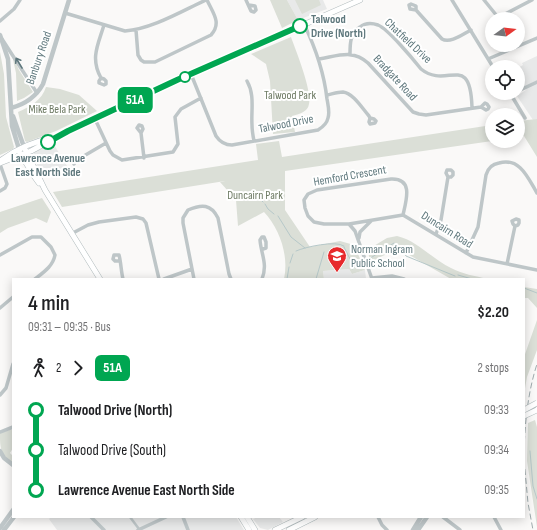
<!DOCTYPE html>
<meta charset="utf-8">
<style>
body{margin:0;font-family:"Sofia Sans Condensed",sans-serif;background:#f6f6f6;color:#202124;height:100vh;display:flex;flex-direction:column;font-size:15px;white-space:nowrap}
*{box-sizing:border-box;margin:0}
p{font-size:13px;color:#757577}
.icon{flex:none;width:22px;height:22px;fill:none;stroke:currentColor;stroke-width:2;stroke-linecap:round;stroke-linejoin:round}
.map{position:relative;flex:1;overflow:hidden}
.drawer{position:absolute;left:12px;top:278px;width:513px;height:240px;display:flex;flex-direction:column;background:#fff;border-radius:0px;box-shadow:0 2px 10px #0003}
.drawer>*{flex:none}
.badge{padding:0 8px;border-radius:6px;font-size:14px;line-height:26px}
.needle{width:26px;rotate:75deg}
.buttons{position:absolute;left:485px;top:12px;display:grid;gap:8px}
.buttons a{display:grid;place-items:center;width:40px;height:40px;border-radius:50%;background:#fff;box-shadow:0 2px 10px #0003;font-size:20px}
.map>.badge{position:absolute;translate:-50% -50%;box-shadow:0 0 0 2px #fff}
.legs{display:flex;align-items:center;gap:6px;height:44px;padding:0 16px;font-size:13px}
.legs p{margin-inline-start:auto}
.overview{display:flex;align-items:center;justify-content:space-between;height:68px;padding:0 16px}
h1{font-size:22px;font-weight:600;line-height:30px}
ul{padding:0 16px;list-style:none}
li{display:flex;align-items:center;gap:14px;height:40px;font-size:15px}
li i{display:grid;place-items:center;width:6px;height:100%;margin:0 5px;background:currentColor}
li i::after{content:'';width:10px;height:10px;margin:-5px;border:3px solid;border-radius:50%;background:#fff}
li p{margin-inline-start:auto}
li:first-child i{background:linear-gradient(#0000 50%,currentColor 0)}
li:last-child i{background:linear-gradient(currentColor 50%,#0000 0)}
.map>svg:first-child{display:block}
.built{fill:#e8e9e9}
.green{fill:#dbdfd7}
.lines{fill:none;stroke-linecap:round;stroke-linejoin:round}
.stream{stroke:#b6c8c9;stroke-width:1}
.secondary-casing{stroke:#b1bbbd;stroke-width:6}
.pedestrian{stroke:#bec6c8;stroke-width:2.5}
.minor{stroke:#bec6c8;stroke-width:3.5}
.tertiary{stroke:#bec6c8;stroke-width:4.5}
.secondary{stroke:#fff;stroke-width:5}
.rail{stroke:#9eaaad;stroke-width:1;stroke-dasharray:6 3;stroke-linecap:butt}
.secondary-bridge-casing{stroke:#b1bbbd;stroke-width:6;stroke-linecap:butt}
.secondary-bridge{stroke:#fff;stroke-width:5}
.oneway{stroke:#5f787d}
.line-1-casing{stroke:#fff;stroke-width:9}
.line-1{stroke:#00a651;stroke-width:6}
.stop-1-dot{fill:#fff;stroke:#00a651;stroke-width:2}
.labels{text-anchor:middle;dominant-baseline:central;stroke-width:4;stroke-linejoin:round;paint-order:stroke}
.stop-label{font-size:12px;font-weight:bold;fill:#5f787d;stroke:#fff;text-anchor:start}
.street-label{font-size:12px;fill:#5f787d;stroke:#fff}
.park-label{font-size:12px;fill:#6d7a63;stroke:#fff}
.poi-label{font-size:12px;fill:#5f787d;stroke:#fff;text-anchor:start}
</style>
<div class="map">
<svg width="537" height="530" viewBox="0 0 537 530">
<rect width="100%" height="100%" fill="#faf9f8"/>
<!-- built -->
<path class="built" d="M287,0H323L327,9L298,20Z
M537,56V119L533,120L517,96L526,90L518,76V68L523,65L522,63Z
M53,143L67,166L44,177L33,158V155L35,152Z
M349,269L352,274L365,270L366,279H324L323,271Z
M51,517H236L244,530H57L49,519Z
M258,517H279L283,522L268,530L260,528L253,519Z"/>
<!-- green -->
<path class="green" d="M270,0H287L298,20L282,28Z
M295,0H319L321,5L302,14Z
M291,37C296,51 312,90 309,104C308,112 299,114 292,116L295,132L273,134L270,81L266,64L251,54Z
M0,52L4,74L6,117L14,147L13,149L0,155Z
M12,55L19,70L33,92L24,98L17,101L16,73Z
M46,87L60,89L79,95L97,111L56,131L27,142L25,141L24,137L18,112C30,107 42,100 46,87Z
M537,119V157L524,136L518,137V121Z
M492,125V141L285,171V210L310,247L340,241L354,245L365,270L352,274L349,269L323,271L324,279H284C289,256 280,229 264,212L238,226L236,200L220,182L225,181L62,207L53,192L258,160L256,144L279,141L282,157Z
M42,198L51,212L47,223L36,218L8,228L0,233V212Z
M397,236C418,241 432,259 451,268C462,274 475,276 488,279H451L404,252C391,251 382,256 371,262L367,250L387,238Z
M524,287L537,289V308L528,298H524Z
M537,320V350L527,377L524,394V357Z
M535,420L537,427V527L527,461L528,423Z
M13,429V448L10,453L13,456V463C0,454 0,448 0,433Z"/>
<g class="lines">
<!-- stream -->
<path class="stream" d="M260,199L263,202
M265,204L268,209L274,214
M278,216L291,237L305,248
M344,247L352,263L356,266L353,269
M296,251C305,247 336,240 344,246
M369,259L394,243L401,248L406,256L455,276
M290,263L293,254
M359,267L362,264
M458,275L472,279
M287,279L289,267
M316,279L324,252
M524,288L537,293
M530,451L533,486L537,499"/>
<!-- secondary casing -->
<g class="secondary-casing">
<path id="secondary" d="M24,147L45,190L100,279
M20,153L34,176L39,183
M0,161C16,149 35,141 55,137
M0,163L31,151L68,131L191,74L360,0
M241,517L249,530
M247,517L255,530
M275,530L302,517
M289,530L315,517"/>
</g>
<!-- pedestrian -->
<path class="pedestrian" d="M130,517L139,529"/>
<!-- minor -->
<path class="minor" d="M246,0L251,11L254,12L256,10L255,6L249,5
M452,0L493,67
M484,0L497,16L503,15L532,0
M416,10L410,9L409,5L411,4L416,6V10L442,39C450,44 463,34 471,30
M65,13L125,31C152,29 182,11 206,0
M0,21L14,9L20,0
M136,30L138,55L141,60L144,62H155L211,35C222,23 213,13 207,0
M2,39L37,93
M350,54C350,43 350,34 360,27C365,23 372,23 378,25C388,29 413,59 421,69C447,90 470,51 472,107
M319,59C338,56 353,49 368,63L413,112L419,114L426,115L481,107L486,110L488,109L489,107L487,104L485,103L481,107
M488,59L537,38
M191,74L216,136C220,142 225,145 232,145L318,130C323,127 327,123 328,118C330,112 328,105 327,99C324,72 316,49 304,24
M101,78L104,79L106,81V84L104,85L99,83V81L101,78C90,58 98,45 104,25
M247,81C255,95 251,110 252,125C252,131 253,136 254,141
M518,91L537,82
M510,93L525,118
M327,95C332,94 338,92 343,92C353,93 362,108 369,116L370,118L369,122L370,124L375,123L376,121L374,119L370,118
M95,119L110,151L113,155L122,160L173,152L178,144L175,117L181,109L201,98
M141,133L137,128L139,125L142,126L143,129L141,133L144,158
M0,164L7,184L5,188L0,191
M74,164L77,160L106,143
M403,215C406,201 414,178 391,179L317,190L308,194L304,200L305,208L308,216L314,222L324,224H349L403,215L473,257L537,270
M349,224L355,231L372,279
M71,234L88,225L99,222L136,217L143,219L146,223L159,279
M436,234L441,220L448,177L446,173L447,170H451L453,172V175L451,177H448
M359,238L360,232L371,221
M466,253L478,227L486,175C488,168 492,164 499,163C520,157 528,178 537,193
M0,255L32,237H41L51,247L55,255C53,266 44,272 35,279
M119,261H115L113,259L114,255H119C121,262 121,271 123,279
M507,264L515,226L513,224L512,221L516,219L519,220V223L518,225L515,226
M372,278L392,276L404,279
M164,279L192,269
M194,279L183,223V218L188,210C202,204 211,204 218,218L229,274L231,279
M262,279C268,264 261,254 260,240L262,237H264L266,242V248L263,249
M0,308L13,297
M0,395L6,388L13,364
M0,432L13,427
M91,517L104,530
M183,517L188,530
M378,517L382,525L387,530
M443,517L460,530
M494,517L501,530
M138,530L166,517"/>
<!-- tertiary -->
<path class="tertiary" d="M0,35L8,59L12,126L19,149
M11,108C26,104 36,97 43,84L69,0
M13,116L24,147
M0,451L4,458L13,465
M0,528L13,510
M4,530L14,517
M413,530L421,517
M418,530L427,517"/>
<!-- secondary -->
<use href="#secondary" class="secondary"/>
<!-- rail -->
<path class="rail" d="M524,451C525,421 528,392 537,364
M524,460L528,503L533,530"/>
<!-- secondary-bridge casing -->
<g class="secondary-bridge-casing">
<path id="secondary-bridge" d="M524,410L537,403
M524,416L537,410"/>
</g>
<!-- secondary-bridge -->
<use href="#secondary-bridge" class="secondary-bridge"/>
</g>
<!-- one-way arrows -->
<defs><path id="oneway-shaft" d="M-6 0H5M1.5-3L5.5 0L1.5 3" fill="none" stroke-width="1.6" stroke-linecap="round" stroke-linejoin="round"/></defs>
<use class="oneway" href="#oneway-shaft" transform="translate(19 63) rotate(-121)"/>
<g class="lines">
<!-- line-1 casing -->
<g class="line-1-casing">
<path id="line-1" d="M48,142L68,131L177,80L300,26"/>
</g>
<!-- line-1 -->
<use href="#line-1" class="line-1"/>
</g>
<!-- icons -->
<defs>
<g id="school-pin" transform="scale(1)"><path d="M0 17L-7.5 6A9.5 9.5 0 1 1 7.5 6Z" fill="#e72a2c" stroke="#fff"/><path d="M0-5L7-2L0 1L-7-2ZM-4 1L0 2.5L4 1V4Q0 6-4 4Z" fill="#fff"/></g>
</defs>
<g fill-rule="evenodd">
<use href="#school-pin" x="337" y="256"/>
</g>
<!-- markers -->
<g class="stop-1-dot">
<circle cx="300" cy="26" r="7"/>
<circle cx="185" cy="77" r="5"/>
<circle cx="48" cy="142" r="7"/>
</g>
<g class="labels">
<!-- stop labels -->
<g class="stop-label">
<text x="311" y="19">Talwood<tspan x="311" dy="14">Drive (North)</tspan></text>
<text x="48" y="158" text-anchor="middle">Lawrence Avenue<tspan x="48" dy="14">East North Side</tspan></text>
</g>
<!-- street labels -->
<g class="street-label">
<text transform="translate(408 41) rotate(43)">Chatfield Drive</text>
<text transform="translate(39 58) rotate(-71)">Banbury Road</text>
<text transform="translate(395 78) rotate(47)">Bradgate Road</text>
<text transform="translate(286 124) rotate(-11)">Talwood Drive</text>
<text transform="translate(350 176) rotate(-10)">Hemford Crescent</text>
<text transform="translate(447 230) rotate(32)">Duncairn Road</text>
</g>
<!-- park labels -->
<g class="park-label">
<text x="290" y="95">Talwood Park</text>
<text x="57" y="109">Mike Bela Park</text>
<text x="255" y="195">Duncairn Park</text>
</g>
<!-- poi labels -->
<g class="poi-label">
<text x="351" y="249">Norman Ingram<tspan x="351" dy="14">Public School</tspan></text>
</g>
</g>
</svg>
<div class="buttons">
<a><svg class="needle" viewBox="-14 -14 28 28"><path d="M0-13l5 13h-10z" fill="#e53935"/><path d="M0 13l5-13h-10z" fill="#757577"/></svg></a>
<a><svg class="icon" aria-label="locate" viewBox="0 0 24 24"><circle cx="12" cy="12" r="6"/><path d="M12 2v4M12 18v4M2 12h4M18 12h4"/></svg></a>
<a><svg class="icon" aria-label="layers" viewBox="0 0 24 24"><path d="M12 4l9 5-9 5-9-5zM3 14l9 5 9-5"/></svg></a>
</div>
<b class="badge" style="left:135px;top:100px;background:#00a651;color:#fff">51A</b>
<section class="drawer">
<div class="overview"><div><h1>4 min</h1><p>09:31 – 09:35 · Bus</p></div><b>$2.20</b></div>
<div class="legs"><svg class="icon" aria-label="walk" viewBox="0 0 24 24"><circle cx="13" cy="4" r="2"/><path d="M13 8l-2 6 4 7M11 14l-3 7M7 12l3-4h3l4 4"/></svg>2<svg class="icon" aria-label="forward" viewBox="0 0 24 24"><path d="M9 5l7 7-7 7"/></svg><b class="badge" style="background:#00a651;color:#fff">51A</b><p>2 stops</p></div>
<ul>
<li><i style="color:#00a651"></i><b>Talwood Drive (North)</b><p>09:33</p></li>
<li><i style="color:#00a651"></i><span>Talwood Drive (South)</span><p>09:34</p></li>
<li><i style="color:#00a651"></i><b>Lawrence Avenue East North Side</b><p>09:35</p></li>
</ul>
</section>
</div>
